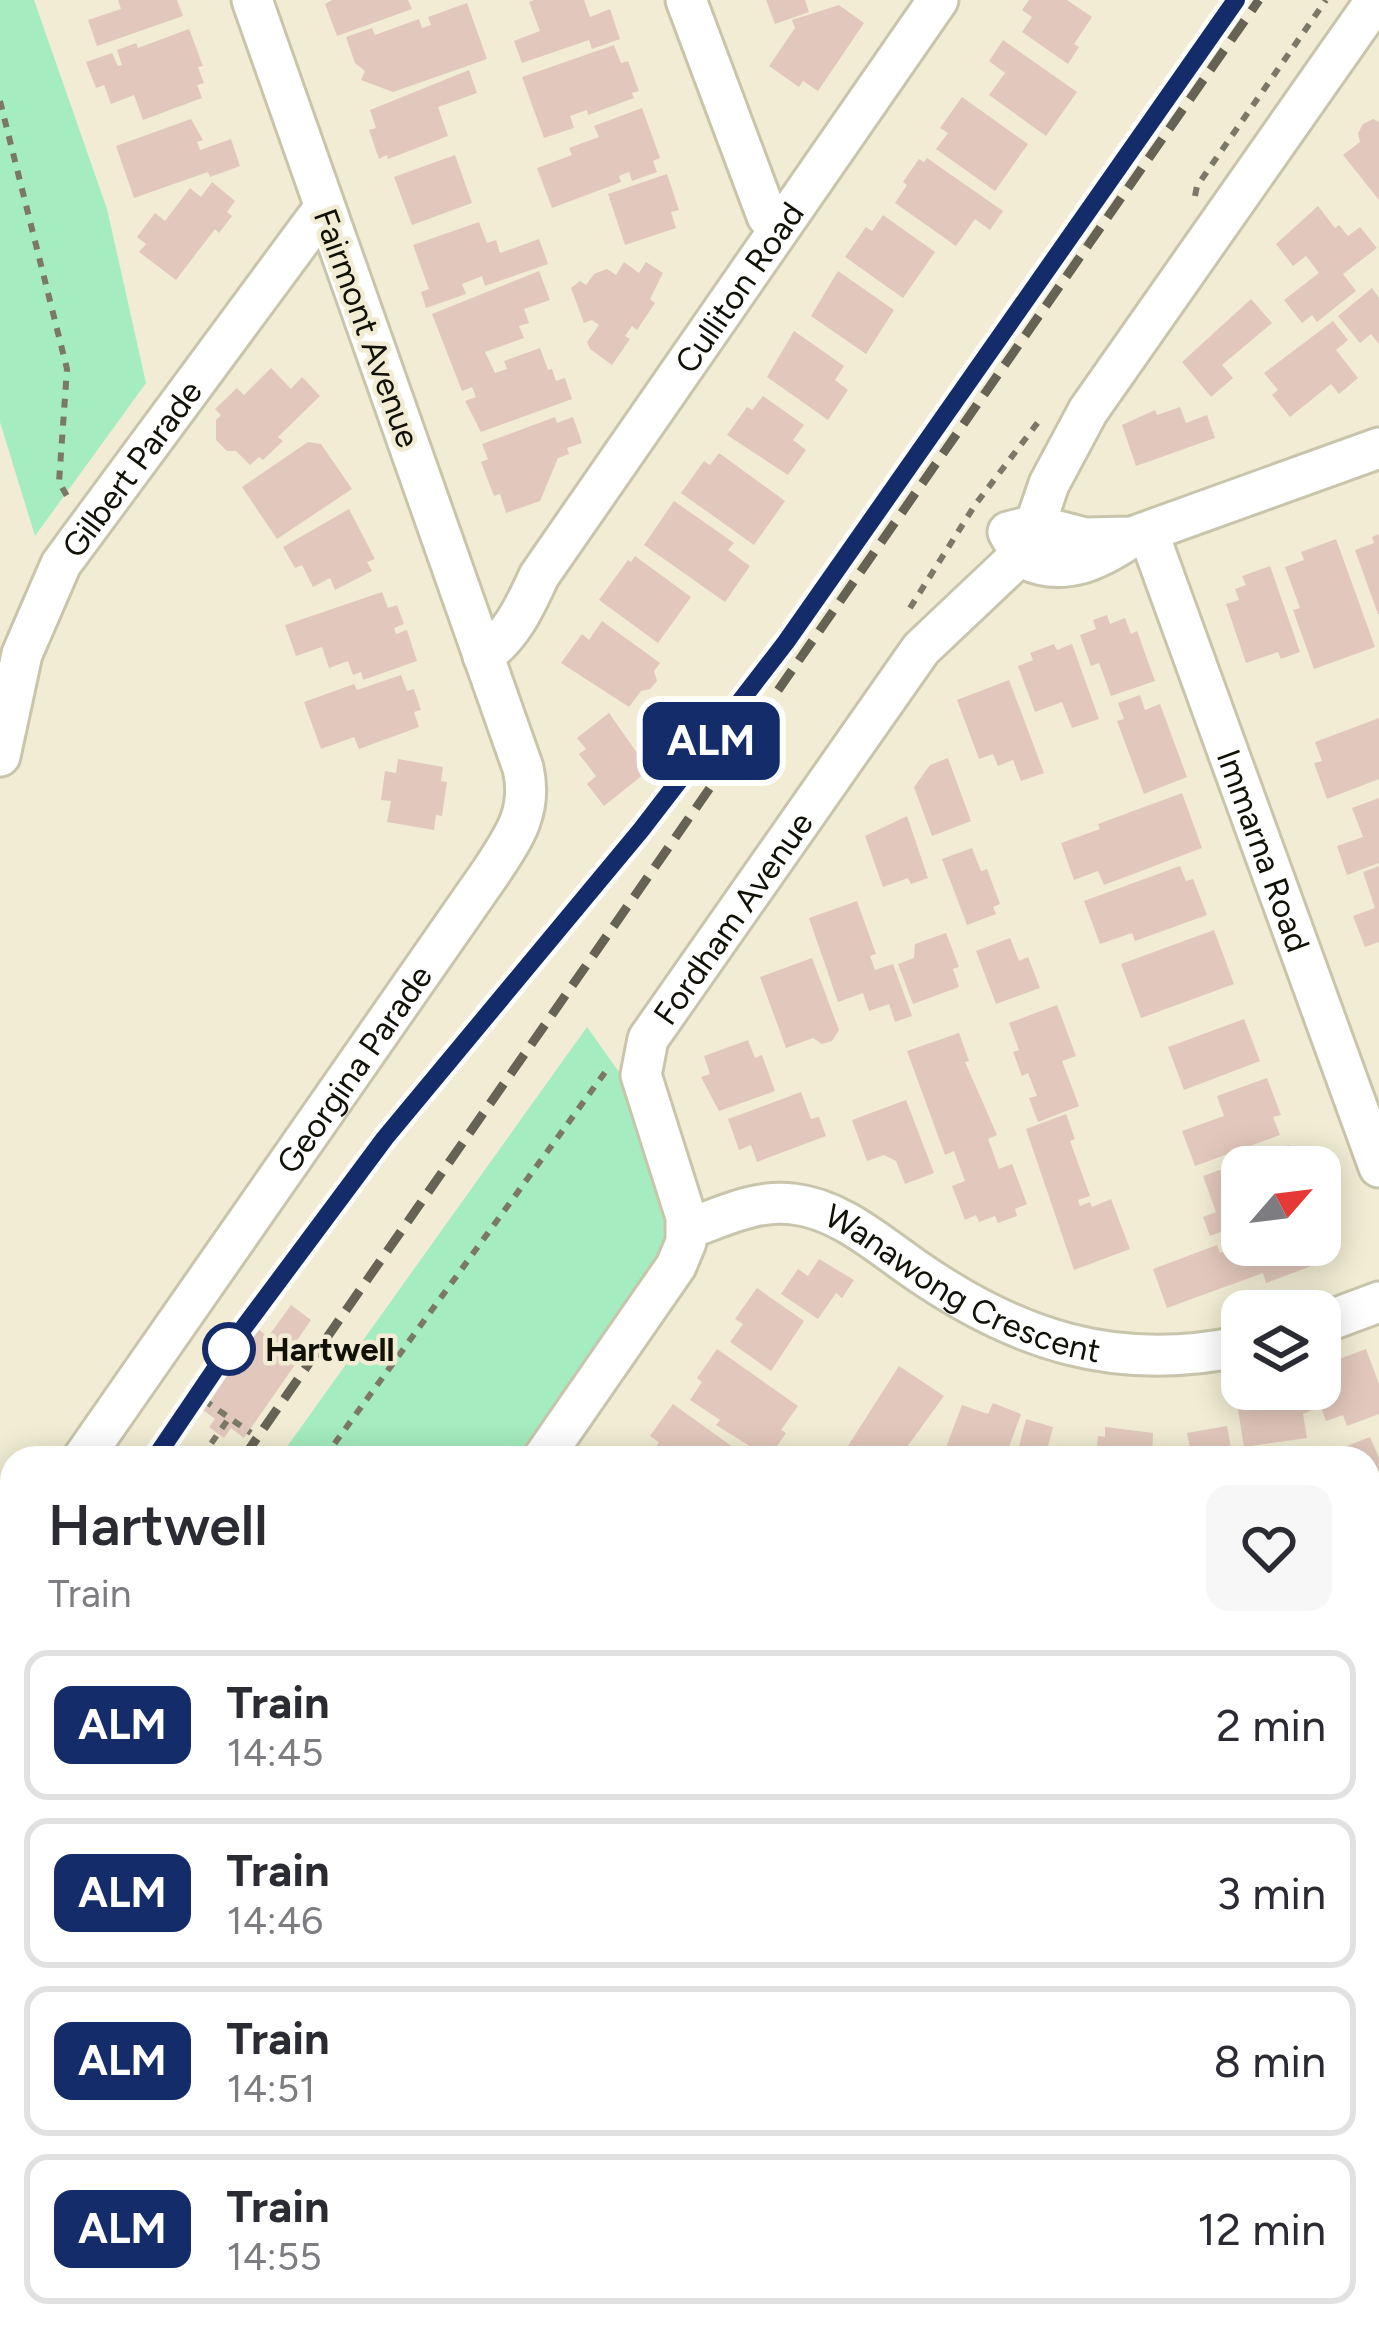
<!DOCTYPE html>
<style>
body{margin:0;font-family:Figtree,sans-serif;background:#f7f7f7;color:#2b2b33;height:100vh;display:flex;flex-direction:column;font-size:45px;white-space:nowrap}
*{box-sizing:border-box;margin:0}
p{font-size:39px;color:#7c7c81}
.icon{flex:none;width:66px;height:66px;fill:none;stroke:currentColor;stroke-width:2;stroke-linecap:round;stroke-linejoin:round}
.map{position:relative;flex:1;overflow:hidden}
.details{position:absolute;left:0px;top:1446px;width:1380px;height:900px;display:flex;flex-direction:column;background:#fff;border-radius:36px 36px 0 0;box-shadow:0 6px 30px #0003}
.details>*{flex:none}
.badge{padding:0 24px;border-radius:18px;font-size:42px;line-height:78px}
.needle{width:78px;rotate:62deg}
.buttons{position:absolute;left:1221px;top:1146px;display:grid;gap:24px}
.buttons a{display:grid;place-items:center;width:120px;height:120px;border-radius:24px;background:#fff;box-shadow:0 6px 30px #0003;font-size:60px}
.map>.badge{position:absolute;translate:-50% -50%;box-shadow:0 0 0 6px #fff}
.round{display:grid;place-items:center;flex:none;width:126px;height:126px;border-radius:24px;background:#f7f7f7}
.overview{display:flex;align-items:center;justify-content:space-between;height:204px;padding:0 48px}
h1{font-size:57px;font-weight:600;line-height:90px}
ul{padding:0;list-style:none}
li{display:flex;align-items:center;gap:36px;height:150px;margin:0 24px 18px;padding:0 24px;border:6px solid #e1e1e2;border-radius:24px}
li div{flex:1}
li b{display:block;font-size:45px}
li em{font-style:normal}
li .badge{min-width:132px;font-weight:700;text-align:center}
.map>svg:first-child{display:block}
.park{fill:#a5ecc0}
.building{fill:#e2c8bc}
.lines{fill:none;stroke-linecap:round;stroke-linejoin:round}
.minor-casing{stroke:#c9c5ac;stroke-width:45}
.path{stroke:#7b7867;stroke-width:6;stroke-dasharray:9 9;stroke-linecap:butt}
.minor{stroke:#fff;stroke-width:39}
.rail{stroke:#666354;stroke-width:9;stroke-dasharray:24 12;stroke-linecap:butt}
.line-casing{stroke:#fff;stroke-width:27}
.line{stroke:#152c6b;stroke-width:18}
.stop-dot{fill:#fff;stroke:#152c6b;stroke-width:6}
.labels{text-anchor:middle;dominant-baseline:central;stroke-width:9;stroke-linejoin:round;paint-order:stroke}
.street-label{font-size:33px;fill:#121108;stroke:#f1ecd3}
.stop-label{font-size:33px;font-weight:bold;fill:#121108;stroke:#f1ecd3;text-anchor:start}
</style>
<div class="map">
<svg width="1379" height="2346" viewBox="0 0 1379 2346">
<rect width="100%" height="100%" fill="#f1ecd3"/>
<!-- park -->
<path class="park" d="M0,0H34L107,209L146,383L35,536L0,422Z
M587,1027L626,1082L665,1213C667,1238 660,1256 647,1278L523,1458H279Z
M12,1832V2039L0,2045V1849Z"/>
<!-- building -->
<path class="building" d="M118,0H177L183,16L97,46L88,20L121,9Z
M408,0L412,9L337,36L325,4L332,0Z
M534,0H584L590,17L610,9L620,39L592,49L589,40L522,63L514,41L540,31L529,2Z
M766,0H805L809,12L775,24Z
M1029,0H1067L1092,17L1074,44L1079,47L1068,64L1022,32L1032,17L1022,10Z
M467,3L487,59L393,92L361,80L365,71L355,63L346,37L372,28L375,35L419,19L422,28L431,25L428,17Z
M839,5L864,23L818,91L803,81L799,87L769,66L795,28L792,20Z
M189,29L203,66L198,67L204,83L197,85L202,98L143,120L134,95L111,104L104,85L96,88L86,62L112,53L118,66L122,65L117,50L136,43L138,48Z
M1003,40L1077,92L1046,136L989,95L1005,73L989,61Z
M614,45L621,63L628,61L639,91L632,93L634,98L588,115L587,110L570,116L574,128L544,138L522,77Z
M469,70L477,93L438,107L448,136L388,159L387,155L379,159L369,130L376,128L370,110Z
M962,97L1028,144L995,191L936,149L948,133L940,128Z
M642,108L660,158L653,161L657,172L632,181L629,172L619,176L621,182L552,208L537,168L572,155L569,148L599,137L594,126Z
M191,119L203,140L197,142L200,150L231,139L240,166L210,177L208,172L134,198L116,146Z
M1373,119L1379,122V200L1343,155L1360,142L1358,133L1363,124Z
M455,155L472,203L412,225L394,177Z
M927,158L1003,211L990,230L975,219L956,246L895,203L907,185L903,182L919,159L924,162Z
M667,174L679,210L671,212L676,228L625,245L608,194Z
M212,182L235,201L227,212L232,216L219,233L215,229L176,280L139,252L146,244L137,237L155,213L165,221L190,188L201,197Z
M1318,206L1335,228L1339,225L1348,236L1360,227L1377,248L1343,274L1356,291L1317,322L1312,315L1302,323L1284,300L1319,273L1306,256L1293,266L1276,244Z
M883,215L935,252L903,298L845,257L866,227L872,231Z
M479,222L487,243L496,240L500,253L539,239L548,264L485,286L482,276L462,284L466,294L426,308L421,292L429,289L413,245Z
M624,262L639,273L646,262L663,273L650,299L655,303L637,330L632,326L625,336L630,339L612,365L590,349L587,342L599,325L592,320L584,323L571,288L580,281L586,285L594,274L607,269L616,275Z
M539,271L550,300L524,309L529,323L519,326L524,338L485,352L495,373L507,369L504,361L540,348L548,370L552,369L556,381L565,378L572,399L481,432L465,401L476,397L472,387L462,391L432,314Z
M838,271L894,310L866,354L811,316Z
M1372,288L1379,298V344L1371,334L1360,343L1338,316Z
M1251,299L1272,323L1222,365L1233,378L1211,397L1182,362Z
M1333,321L1348,340L1336,350L1358,378L1339,394L1331,384L1290,417L1272,395L1278,390L1264,373Z
M794,331L844,366L835,380L848,390L828,420L767,377Z
M271,368L291,389L302,377L320,396L278,437L283,441L263,460L259,457L250,465L236,451H227L216,440V420L221,415L215,409L237,388L244,395Z
M763,396L804,425L793,440L806,450L788,475L727,435L747,407L752,410Z
M1180,407L1186,423L1207,415L1215,438L1136,466L1122,425L1155,410L1157,415Z
M555,417L557,423L573,417L582,443L567,448L569,454L558,458L540,501L506,513L500,494L494,496L481,462L488,459L482,444Z
M308,442L321,444L352,489L277,539L242,487Z
M719,453L785,501L754,545L681,493L704,461L710,465Z
M674,501L734,543L728,550L750,566L725,602L644,545Z
M349,509L375,559L367,562L372,571L335,590L330,578L313,587L302,565L295,568L283,547Z
M1379,534V614H1378L1355,550L1374,543L1372,537Z
M1336,539L1375,647L1314,669L1293,610L1300,608L1285,567L1304,560L1301,552Z
M635,556L691,597L658,643L599,600L628,560L631,562Z
M1270,566L1300,652L1281,659L1278,652L1246,663L1226,604L1239,600L1235,589L1246,585L1242,576Z
M382,592L388,608L397,605L404,624L394,628L396,634L407,630L417,661L363,680L361,672L353,675L348,661L329,668L322,647L296,656L285,625Z
M1107,615L1110,624L1125,618L1131,634L1137,631L1155,681L1111,696L1099,663L1091,666L1080,635L1096,629L1093,620Z
M602,621L660,663L654,671L657,681L650,689L641,691L629,707L561,663L582,634L589,640Z
M1054,644L1057,650L1072,644L1099,719L1072,728L1062,702L1035,712L1018,666L1033,660L1030,653Z
M401,675L407,691L414,689L421,710L414,712L419,727L359,749L354,737L321,749L304,702L354,684L357,690Z
M1009,680L1044,773L1021,781L1013,760L998,766L993,754L979,759L957,700Z
M1140,695L1145,710L1160,704L1187,777L1144,794L1117,721L1124,719L1118,703Z
M609,713L649,770L604,806L587,784L596,776L579,754L586,749L577,738Z
M1379,718V779L1327,799L1314,763L1322,761L1315,742Z
M948,758L971,821L932,836L914,787L930,765Z
M398,759L443,767L441,781L447,782L442,816L436,815L434,830L387,822L391,801L381,800L385,771L396,773Z
M1182,793L1202,848L1104,885L1098,871L1074,880L1061,843L1100,829L1098,824Z
M1379,798V863L1347,875L1337,846L1363,837L1352,808Z
M907,816L928,878L911,884L908,878L883,887L865,836Z
M972,848L981,871L987,869L1000,904L993,907L996,914L967,925L942,859Z
M1180,866L1186,881L1193,879L1207,915L1135,941L1132,933L1100,944L1084,901Z
M1379,866V942L1365,947L1353,916L1375,908L1363,872Z
M857,901L876,954L870,956L875,970L893,964L912,1016L895,1022L889,1004L869,1011L863,993L838,1002L809,918Z
M1214,930L1234,984L1141,1018L1121,964Z
M946,933L959,967L953,969L959,987L913,1004L898,964L914,958L915,944Z
M1010,938L1019,961L1028,957L1040,988L996,1004L976,951Z
M812,958L839,1030L832,1041L822,1044L813,1038L786,1048L760,977Z
M1057,1005L1076,1056L1062,1061L1079,1106L1038,1122L1029,1098L1037,1096L1028,1073L1022,1076L1013,1052L1019,1050L1009,1023Z
M1244,1019L1260,1061L1184,1090L1168,1047Z
M959,1033L969,1061L965,1062L997,1135L988,1139L999,1169L1012,1164L1027,1204L1015,1209L1017,1216L998,1223L995,1216L979,1222L976,1215L965,1220L952,1186L965,1181L954,1151L945,1155L907,1051Z
M748,1040L755,1058L762,1055L775,1091L719,1111L701,1077L710,1074L704,1056Z
M1267,1078L1281,1115L1273,1117L1280,1135L1195,1166L1182,1131L1224,1116L1217,1096Z
M801,1092L811,1119L819,1117L826,1136L757,1162L751,1145L739,1150L728,1119Z
M906,1100L934,1173L905,1184L896,1161L884,1155L867,1161L852,1120Z
M1066,1114L1075,1139L1070,1141L1090,1196L1078,1200L1080,1206L1090,1202L1092,1207L1111,1199L1130,1249L1074,1270L1026,1129Z
M1289,1145L1297,1167H1242V1224L1210,1236L1203,1217L1216,1212L1203,1176Z
M1320,1223L1333,1258L1266,1283L1263,1273L1167,1308L1153,1269L1217,1245L1220,1253L1240,1245H1320Z
M819,1259L854,1280L842,1298L836,1293L818,1319L781,1294L798,1269L808,1276Z
M757,1288L804,1321L771,1371L730,1342L743,1324L735,1319Z
M291,1305L311,1320L289,1352L299,1359L244,1438L231,1428L224,1438L209,1427L215,1419L200,1408L257,1328L268,1337Z
M717,1349L798,1406L781,1430L786,1433L769,1458L716,1425L720,1420L690,1400L702,1382L697,1378Z
M1366,1349L1379,1384V1414L1347,1426L1343,1415L1326,1421L1314,1389H1320V1366Z
M899,1366L944,1396L899,1458H860L846,1449Z
M1281,1389H1307L1314,1409L1303,1414L1307,1438L1244,1447L1236,1397Z
M993,1403L1021,1414L1005,1458H942L962,1405L988,1414Z
M673,1404L748,1458H648L659,1442L650,1436Z
M1026,1419L1053,1427L1045,1458H1016Z
M1227,1426L1233,1458H1182L1180,1450L1190,1448L1187,1433Z
M1105,1427L1153,1433L1152,1458H1096L1098,1436L1105,1437Z
M1370,1437L1379,1458V1485L1368,1489V1458H1316Z
M1379,1503V1551L1368,1555V1506Z
M1375,1612L1379,1614V1747L1375,1748L1368,1725V1614Z"/>
<g class="lines">
<!-- minor casing -->
<g class="minor-casing">
<g id="minor">
<path d="M686,0L767,216L778,228"/>
<path id="s1" d="M1148,532L1379,1167"/>
<path d="M1132,537C1098,560 1063,578 1023,558L1008,532L1035,525L1085,538L1132,537L1379,448"/>
<path id="s2" d="M483,656C512,636 525,606 539,576L938,0"/>
<path id="s3" d="M0,756L22,654L61,564L324,208"/>
<path id="s4" d="M687,1229C722,1217 756,1199 793,1204C839,1209 877,1243 913,1268C1016,1340 1116,1373 1242,1346"/>
<path d="M1320,1324L1379,1302"/>
<path id="s5" d="M83,1458L491,872C514,837 533,811 523,768L252,0"/>
<path id="s6" d="M543,1458L676,1266L686,1242V1217L641,1075L648,1039L921,649L1014,561L1035,525L1049,484L1088,411L1376,0"/>
<path d="M0,1589L12,1564"/>
<path d="M1368,1832L1379,1829"/>
<path d="M0,2066L12,2061"/>
<path d="M1368,2202L1379,2232"/>
<path d="M204,2334L208,2346"/>
<path d="M809,2334L813,2346"/>
</g>
</g>
<!-- path -->
<path class="path" d="M0,101L67,369L59,482L67,496
M1195,196L1197,186L1326,0
M910,608L975,505L1042,417
M204,1400L251,1433
M201,1458L229,1418
M324,1458L606,1071
M0,1639L12,1638
M0,1679L12,1658
M0,1913L12,1894"/>
<!-- minor -->
<use href="#minor" class="minor"/>
<!-- rail -->
<path class="rail" d="M155,1458L239,1334L385,1138L641,829L786,642L1236,0
M243,1458L1259,0
M0,1707L12,1687
M0,1806L12,1789"/>
</g>
<g class="lines">
<!-- line casing -->
<g class="line-casing">
<path id="line" d="M155,1458L239,1334L385,1138L641,830L786,642L1236,0"/>
</g>
<!-- line -->
<use href="#line" class="line"/>
</g>
<!-- markers -->
<circle class="stop-dot" cx="229" cy="1349" r="24"/>
<g class="labels">
<!-- street labels -->
<g class="street-label">
<text stroke="none"><textPath href="#s2" startOffset="450">Culliton Road</textPath></text>
<text transform="translate(367 328) rotate(70)">Fairmont Avenue</text>
<text stroke="none"><textPath href="#s3" startOffset="321">Gilbert Parade</textPath></text>
<text stroke="none"><textPath href="#s1" startOffset="339">Immarna Road</textPath></text>
<text stroke="none"><textPath href="#s6" startOffset="618">Fordham Avenue</textPath></text>
<text stroke="none"><textPath href="#s5" startOffset="474">Georgina Parade</textPath></text>
<text stroke="none"><textPath href="#s4" startOffset="300">Wanawong Crescent</textPath></text>
</g>
<!-- stop labels -->
<g class="stop-label">
<text x="265" y="1349">Hartwell</text>
</g>
</g>
</svg>
<div class="buttons">
<a><svg class="needle" viewBox="-14 -14 28 28"><path d="M0-13l5 13h-10z" fill="#e53935"/><path d="M0 13l5-13h-10z" fill="#7c7c81"/></svg></a>
<a><svg class="icon" aria-label="layers" viewBox="0 0 24 24"><path d="M12 4l9 5-9 5-9-5zM3 14l9 5 9-5"/></svg></a>
</div>
<b class="badge" style="left:711px;top:741px;background:#152c6b;color:#fff">ALM</b>
<section class="details">
<div class="overview"><div><h1>Hartwell</h1><p>Train</p></div><a class="round"><svg class="icon" aria-label="heart" viewBox="0 0 24 24"><path d="M12 20l-8-8c-3-5 5-10 8-4 3-6 11-1 8 4z"/></svg></a></div>
<ul>
<li><span class="badge" style="background:#152c6b;color:#fff">ALM</span><div><b>Train</b><p>14:45</p></div><em>2 min</em></li>
<li><span class="badge" style="background:#152c6b;color:#fff">ALM</span><div><b>Train</b><p>14:46</p></div><em>3 min</em></li>
<li><span class="badge" style="background:#152c6b;color:#fff">ALM</span><div><b>Train</b><p>14:51</p></div><em>8 min</em></li>
<li><span class="badge" style="background:#152c6b;color:#fff">ALM</span><div><b>Train</b><p>14:55</p></div><em>12 min</em></li>
</ul>
</section>
</div>
